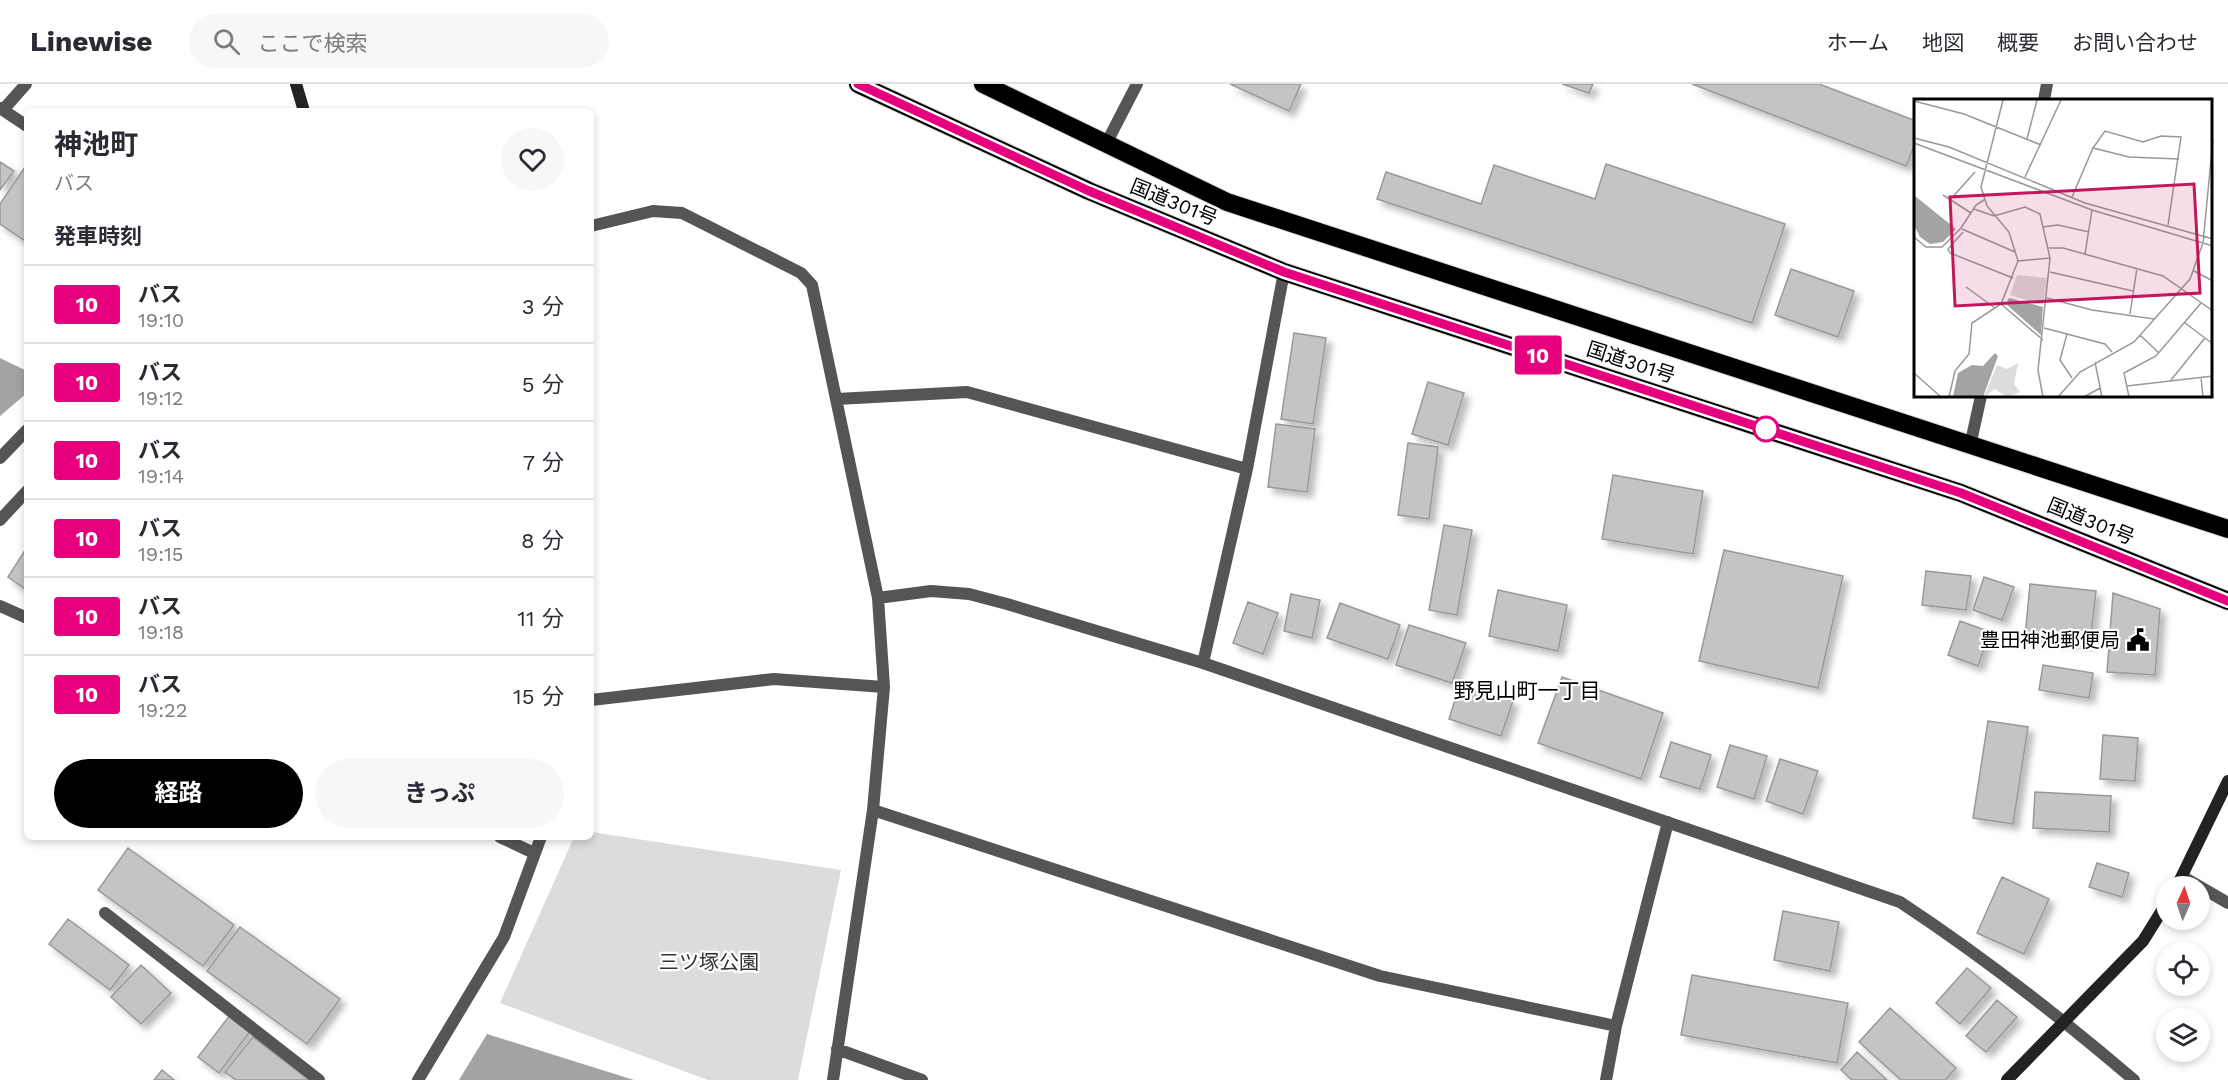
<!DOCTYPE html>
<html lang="ja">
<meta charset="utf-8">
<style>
body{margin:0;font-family:"Work Sans","Noto Sans JP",sans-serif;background:#f7f7f7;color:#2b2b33;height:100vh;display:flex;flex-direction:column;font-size:22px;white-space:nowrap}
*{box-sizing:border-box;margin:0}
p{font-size:20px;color:#7c7c81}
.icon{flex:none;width:33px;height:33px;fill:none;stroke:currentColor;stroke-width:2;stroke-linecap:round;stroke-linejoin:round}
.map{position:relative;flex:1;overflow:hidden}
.details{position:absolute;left:24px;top:24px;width:570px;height:732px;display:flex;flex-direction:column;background:#fff;border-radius:9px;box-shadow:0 3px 9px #0003}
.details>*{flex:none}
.badge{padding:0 12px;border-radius:4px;font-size:21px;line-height:39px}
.needle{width:39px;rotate:3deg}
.tools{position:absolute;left:2156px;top:792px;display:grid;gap:12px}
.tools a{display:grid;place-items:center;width:54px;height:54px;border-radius:50%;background:#fff;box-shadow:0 3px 9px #0003;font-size:30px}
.map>.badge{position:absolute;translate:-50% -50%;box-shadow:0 0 0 3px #fff}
h2{padding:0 30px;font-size:22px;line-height:54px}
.round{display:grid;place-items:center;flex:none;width:63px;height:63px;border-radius:32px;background:#f7f7f7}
.head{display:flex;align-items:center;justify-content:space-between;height:102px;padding:0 30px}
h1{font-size:28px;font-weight:700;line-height:45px}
.button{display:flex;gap:12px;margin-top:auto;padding:12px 30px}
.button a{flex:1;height:69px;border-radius:36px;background:#000;color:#fff;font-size:24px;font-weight:700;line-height:69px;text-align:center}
.button a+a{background:#f7f7f7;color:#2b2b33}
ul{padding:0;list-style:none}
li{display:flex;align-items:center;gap:18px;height:78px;padding:0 30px;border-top:2px solid #e1e1e2}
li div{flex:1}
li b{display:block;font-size:22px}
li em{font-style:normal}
li .badge{min-width:66px;font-weight:700;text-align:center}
header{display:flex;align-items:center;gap:36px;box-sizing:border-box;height:84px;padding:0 30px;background:#fff;border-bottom:2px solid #e1e1e2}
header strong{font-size:28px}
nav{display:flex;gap:33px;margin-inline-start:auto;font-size:21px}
.search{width:420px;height:54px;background:#f7f7f7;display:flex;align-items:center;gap:15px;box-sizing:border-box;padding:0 21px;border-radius:33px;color:#7c7c81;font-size:22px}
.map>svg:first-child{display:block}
.green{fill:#dcdcdc}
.water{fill:#a3a3a3}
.building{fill:#c4c4c4;stroke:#999;stroke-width:1.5;filter:url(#shadow)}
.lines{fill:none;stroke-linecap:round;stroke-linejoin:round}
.highway-casing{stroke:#dbdbdb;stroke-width:20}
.street{stroke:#555;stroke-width:12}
.secondary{stroke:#222;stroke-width:12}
.highway{stroke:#000;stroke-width:18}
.line-casing{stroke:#fff;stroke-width:14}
.line{stroke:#e6007e;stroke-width:9}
.stop-dot{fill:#fff;stroke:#e6007e;stroke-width:3}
.labels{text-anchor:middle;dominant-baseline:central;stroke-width:4.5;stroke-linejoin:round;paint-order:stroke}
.street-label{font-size:20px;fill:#000;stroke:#fff}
.poi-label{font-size:20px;fill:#000;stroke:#fff;text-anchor:end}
.park-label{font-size:20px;fill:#333;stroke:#fff}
.neighbourhood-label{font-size:21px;fill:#000;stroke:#fff}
.inset-road{fill:none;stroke:#999;stroke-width:1.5}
.view{fill:#c2185b;fill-opacity:0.15;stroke:#c2185b;stroke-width:3}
.inset-edge{fill:none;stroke:#000;stroke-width:3}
</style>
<header>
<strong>Linewise</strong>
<div class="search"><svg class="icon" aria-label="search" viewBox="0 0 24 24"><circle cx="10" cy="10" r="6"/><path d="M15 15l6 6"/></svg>ここで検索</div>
<nav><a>ホーム</a><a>地図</a><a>概要</a><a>お問い合わせ</a></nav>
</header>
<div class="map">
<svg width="2228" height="996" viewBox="0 0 2228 996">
<defs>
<filter id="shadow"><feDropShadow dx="5.5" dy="5.5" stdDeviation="3" flood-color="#0004"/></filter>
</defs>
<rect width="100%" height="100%" fill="#fff"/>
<!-- green -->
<path class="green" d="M591,748L841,786L798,996H708L500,919L574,753H591Z"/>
<!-- water -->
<path class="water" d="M0,274L27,287V309L0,332Z
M487,950L634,996H459Z"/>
<!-- building -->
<path class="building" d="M1230,0H1301L1289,27Z
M1562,0H1593L1589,9Z
M1692,0H1819L1916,37V57L1906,82Z
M0,78L14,87L0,106Z
M27,80V158L0,140V120Z
M1606,80L1785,140L1752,239L1377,115L1386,88L1481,120L1494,81L1595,115Z
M1791,185L1854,207L1838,253L1775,231Z
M1294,249L1326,254L1313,340L1281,335Z
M1428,298L1464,309L1448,361L1412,350Z
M1276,340L1315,345L1307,408L1268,403Z
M1408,359L1438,363L1429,435L1398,431Z
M1613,391L1703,407L1693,470L1602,455Z
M1444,441L1472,446L1457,531L1429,526Z
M27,463V506L8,493Z
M1724,466L1843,492L1818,604L1699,577Z
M1926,487L1971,492L1966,526L1922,521Z
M1984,493L2014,503L2002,536L1973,526Z
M2030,500L2096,507L2090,559L2025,553Z
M1498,506L1567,521L1558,567L1489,552Z
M2113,509L2160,525L2155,591L2107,588Z
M1291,510L1320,516L1312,554L1284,547Z
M1248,518L1278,529L1263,570L1233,559Z
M1340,519L1400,541L1388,575L1327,554Z
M1960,537L1990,548L1978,582L1948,571Z
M1409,541L1466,559L1452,599L1396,581Z
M2043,581L2093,589L2089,614L2039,606Z
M1562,593L1663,629L1641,695L1538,659Z
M1460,600L1513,617L1501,652L1449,635Z
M1988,637L2028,643L2013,740L1973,734Z
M2103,651L2138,654L2135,697L2100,695Z
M1671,658L1711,671L1700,705L1660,693Z
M1730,661L1767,672L1754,715L1717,703Z
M1780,675L1818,687L1803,730L1766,717Z
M2035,708L2111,712L2109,748L2033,744Z
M128,764L234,841L203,882L98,806Z
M2097,779L2129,789L2122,813L2089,803Z
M2002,793L2049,815L2024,870L1977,849Z
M1783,827L1839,838L1830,887L1774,876Z
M68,835L129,881L110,906L49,860Z
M240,843L340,915L307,960L207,887Z
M141,881L171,909L141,940L111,913Z
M1967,884L1991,904L1960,940L1936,919Z
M1692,891L1848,919L1837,979L1681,951Z
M1997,916L2017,933L1986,968L1966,952Z
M1890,924L1956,984L1945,996H1901L1859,958Z
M230,931L251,946L219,989L198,973Z
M253,953L309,996H236L225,988Z
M1857,968L1887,996H1852L1841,986Z
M162,986L174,996H154Z"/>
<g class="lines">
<!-- highway casing -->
<g class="highway-casing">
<path id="highway" d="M858,0L1089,107L1284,188L1961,409L2228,517
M983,0L1227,118L2228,445"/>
</g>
<!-- street -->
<path class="street" d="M2044,16L2047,0
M0,24L27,42
M3,26L26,0
M1106,60L1137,0
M591,142L653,127L682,129L801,189L812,201L878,514L884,603L873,726L833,996
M837,315L967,308L1247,385
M1970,362L1981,312
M0,374L27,346
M0,436L27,407
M878,514L931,507L969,510L1007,520L1203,579L1900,818C1982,872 2059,932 2134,996
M0,522L27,534
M1203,579L1247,385L1284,188
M591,616L774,595L884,603
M873,726L1380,892L1616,942
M500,753L534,769
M2183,793L2228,819
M105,829L319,996
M837,965L922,996
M418,996L504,853L541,753
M1606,996L1616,942L1668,738"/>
<!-- secondary -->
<path class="secondary" d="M296,0L304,27
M2177,802L2228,697
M2007,996L2143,857L2166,820"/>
<!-- highway -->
<use href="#highway" class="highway"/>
</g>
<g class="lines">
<!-- line casing -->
<g class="line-casing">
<path id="line" d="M858,0L1089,107L1284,188L1961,409L2228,517"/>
</g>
<!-- line -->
<use href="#line" class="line"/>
</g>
<!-- icons -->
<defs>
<g id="civic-bare" transform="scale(1.8)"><path d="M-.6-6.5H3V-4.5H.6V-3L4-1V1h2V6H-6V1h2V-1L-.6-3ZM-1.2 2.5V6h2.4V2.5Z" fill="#000" stroke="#fff" stroke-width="2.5" paint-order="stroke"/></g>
</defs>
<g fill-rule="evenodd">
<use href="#civic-bare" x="2138" y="556"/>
</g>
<!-- markers -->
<circle class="stop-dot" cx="1766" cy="345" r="12"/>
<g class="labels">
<!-- street labels -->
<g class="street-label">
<text transform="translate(1174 118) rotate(22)">国道301号</text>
<text transform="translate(1631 278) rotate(18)">国道301号</text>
<text transform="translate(2091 437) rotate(22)">国道301号</text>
</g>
<!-- poi labels -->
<g class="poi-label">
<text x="2120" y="556">豊田神池郵便局</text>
</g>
<!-- park labels -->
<g class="park-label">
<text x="709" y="878">三ツ塚公園</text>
</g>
<!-- neighbourhood labels -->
<g class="neighbourhood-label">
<text x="1527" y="606">野見山町一丁目</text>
</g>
</g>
<!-- overview -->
<g transform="translate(1914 15)">
<rect width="298" height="298" fill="#fff"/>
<path d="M103,176L133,179L129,206L96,196ZM104,264L100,285L106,293L93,298L81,290L70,298L83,266L93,270Z" fill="#dcdcdc"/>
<path d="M1,97L42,130L29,143L16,145L6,138L0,126ZM95,199L129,208L127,236L92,205ZM81,254L84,257L69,298H39L44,274L58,266L69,267Z" fill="#a3a3a3"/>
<path class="inset-road" d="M0,2L50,15L127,46M0,39L35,48L171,104L299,140M113,40L123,1M0,44L178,111L299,147M179,49L191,32L229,43L247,37L267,38L254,126M111,78L147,1M29,96L57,114M158,98L179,49L215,58L265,60M36,101L61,73M60,110L80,117L111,108L126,115L136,159L124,271L129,298M129,128L144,126L175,133M48,130L101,153M49,133L34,150L36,154L99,179M0,138L12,148H28L47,129L62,106L70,101M135,149H149L249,177L299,212M171,155L178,111M104,162L136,159M280,172L299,182M136,173L219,192M52,188L81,209M133,199L178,211L240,220M87,205L129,241M216,215L223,169M271,224L299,245M130,229L191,245L198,253M153,235L146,261L158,279M226,236L245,254M181,263L188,298M0,274L27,298M287,278L289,298M257,281L291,239M213,287L299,277M35,298L41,272L55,255L58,224L87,205L104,162L95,133L73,107L67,88L89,1M144,298L166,273L220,243L276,180L289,144L299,40M170,298L186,289M215,298L210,274L242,257L287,204"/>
<path class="view" d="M280,85L286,194L41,207L36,98Z"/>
<rect width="298" height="298" class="inset-edge"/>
</g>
</svg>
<div class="tools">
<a><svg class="needle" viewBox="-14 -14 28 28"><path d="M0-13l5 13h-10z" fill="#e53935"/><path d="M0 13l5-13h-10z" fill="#7c7c81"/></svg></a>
<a><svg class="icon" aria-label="locate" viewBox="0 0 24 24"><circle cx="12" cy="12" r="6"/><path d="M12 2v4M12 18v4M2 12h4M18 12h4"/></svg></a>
<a><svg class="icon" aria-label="layers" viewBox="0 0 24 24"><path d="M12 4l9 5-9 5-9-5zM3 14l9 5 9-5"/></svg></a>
</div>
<b class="badge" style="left:1538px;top:271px;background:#e6007e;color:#fff">10</b>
<section class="details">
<div class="head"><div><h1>神池町</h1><p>バス</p></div><a class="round"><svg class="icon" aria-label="heart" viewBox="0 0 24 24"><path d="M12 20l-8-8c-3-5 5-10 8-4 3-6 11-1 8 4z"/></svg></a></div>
<h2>発車時刻</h2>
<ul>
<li><span class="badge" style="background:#e6007e;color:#fff">10</span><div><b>バス</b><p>19:10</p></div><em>3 分</em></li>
<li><span class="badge" style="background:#e6007e;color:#fff">10</span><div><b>バス</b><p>19:12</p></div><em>5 分</em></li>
<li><span class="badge" style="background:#e6007e;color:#fff">10</span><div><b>バス</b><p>19:14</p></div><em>7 分</em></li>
<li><span class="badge" style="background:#e6007e;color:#fff">10</span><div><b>バス</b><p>19:15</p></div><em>8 分</em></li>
<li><span class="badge" style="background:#e6007e;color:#fff">10</span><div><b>バス</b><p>19:18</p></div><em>11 分</em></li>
<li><span class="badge" style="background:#e6007e;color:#fff">10</span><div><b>バス</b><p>19:22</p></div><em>15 分</em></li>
</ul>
<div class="button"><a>経路</a><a>きっぷ</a></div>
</section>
</div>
